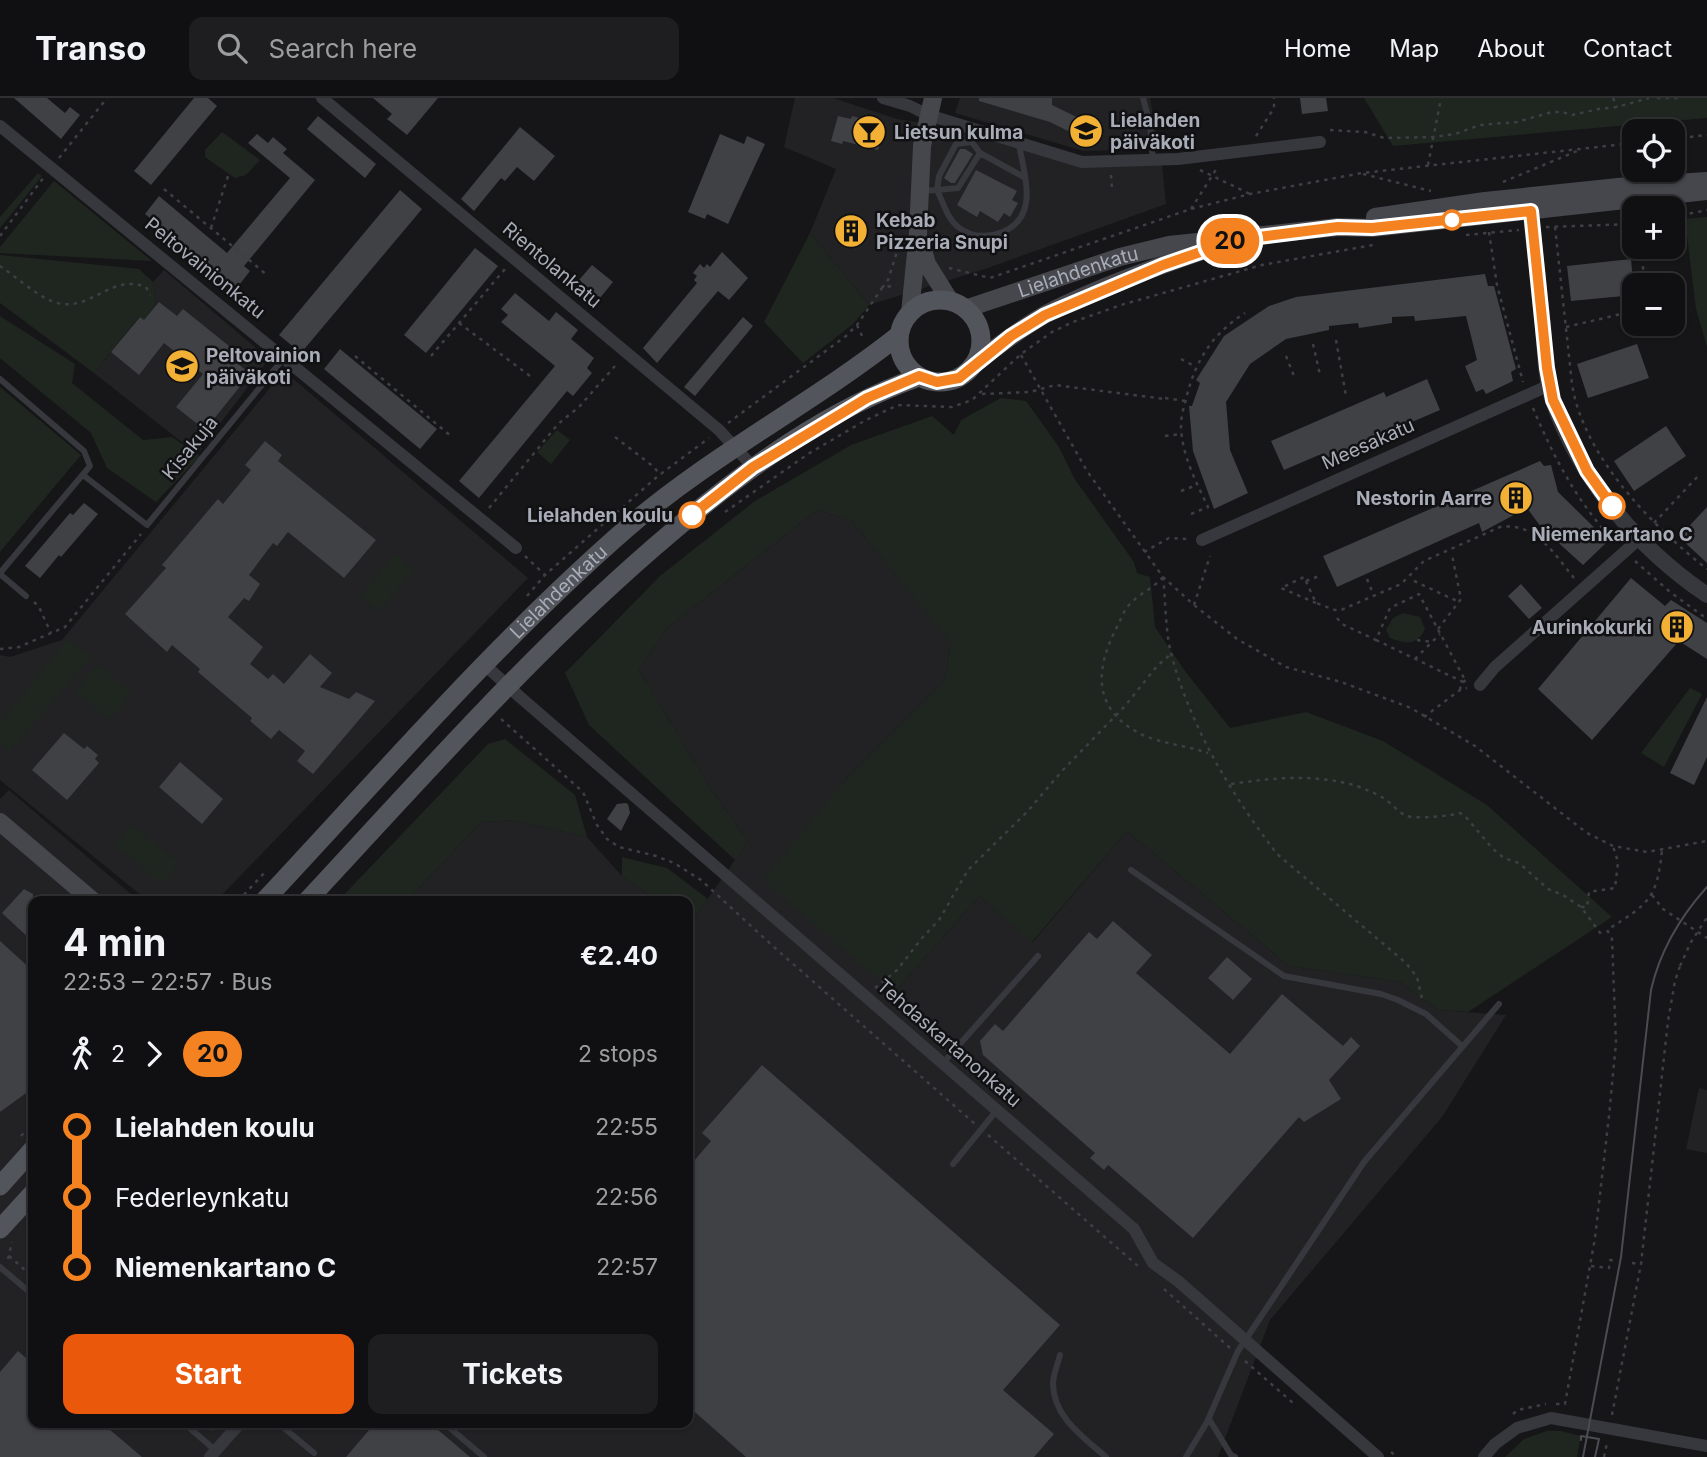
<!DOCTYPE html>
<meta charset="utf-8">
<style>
body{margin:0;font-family:Inter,sans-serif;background:#1e1e20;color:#f1f3f6;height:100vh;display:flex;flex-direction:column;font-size:26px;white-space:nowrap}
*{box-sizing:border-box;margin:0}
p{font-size:23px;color:#9c9d9f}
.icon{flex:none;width:38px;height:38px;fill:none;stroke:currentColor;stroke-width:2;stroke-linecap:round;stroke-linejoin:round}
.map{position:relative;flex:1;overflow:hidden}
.panel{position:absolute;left:28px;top:798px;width:665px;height:532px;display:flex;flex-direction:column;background:#101012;border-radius:14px;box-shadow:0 2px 5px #0004,0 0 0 2px #303032}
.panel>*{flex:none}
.badge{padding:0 14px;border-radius:23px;font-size:24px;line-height:46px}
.controls{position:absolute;left:1622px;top:21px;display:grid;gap:14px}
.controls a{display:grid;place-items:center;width:63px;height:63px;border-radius:14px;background:#101012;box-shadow:0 2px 5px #0004,0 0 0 2px #303032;font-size:35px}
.map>.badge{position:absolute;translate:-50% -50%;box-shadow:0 0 0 4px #fff}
.legs{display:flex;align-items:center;gap:10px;height:77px;padding:0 35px;font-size:23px}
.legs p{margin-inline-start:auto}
.headline{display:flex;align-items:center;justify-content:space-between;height:119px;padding:0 35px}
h1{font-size:38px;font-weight:700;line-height:52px}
.primary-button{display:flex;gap:14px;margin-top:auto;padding:14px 35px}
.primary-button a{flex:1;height:80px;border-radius:14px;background:#ea580c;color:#fff;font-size:28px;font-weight:700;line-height:80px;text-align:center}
.primary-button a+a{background:#1e1e20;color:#f1f3f6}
ul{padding:0 35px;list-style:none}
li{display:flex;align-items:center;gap:24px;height:70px;font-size:26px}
li i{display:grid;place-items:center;width:10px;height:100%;margin:0 9px;background:currentColor}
li i::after{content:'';width:18px;height:18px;margin:-9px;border:5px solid;border-radius:50%;background:#101012}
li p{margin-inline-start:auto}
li:first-child i{background:linear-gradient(#0000 50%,currentColor 0)}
li:last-child i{background:linear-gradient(currentColor 50%,#0000 0)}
header{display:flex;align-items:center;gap:42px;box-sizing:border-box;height:98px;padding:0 35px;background:#101012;border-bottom:2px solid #303032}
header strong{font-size:33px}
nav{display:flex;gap:38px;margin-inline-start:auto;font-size:24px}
.search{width:490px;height:63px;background:#1e1e20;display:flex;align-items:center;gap:18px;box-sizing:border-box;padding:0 24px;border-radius:14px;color:#9c9d9f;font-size:26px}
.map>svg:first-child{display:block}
.built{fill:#222225}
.green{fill:#1e261f}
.building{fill:#404145}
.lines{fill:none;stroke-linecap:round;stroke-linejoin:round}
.path{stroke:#3d3f44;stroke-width:2.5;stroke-dasharray:3.5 5;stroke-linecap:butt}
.service{stroke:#37383d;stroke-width:6}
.minor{stroke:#37383d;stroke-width:12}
.tertiary{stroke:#37383d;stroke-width:16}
.secondary{stroke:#45474d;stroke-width:18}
.primary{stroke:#53555c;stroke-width:19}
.tram{stroke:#4a4c52;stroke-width:2}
.path-bridge{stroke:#3d3f44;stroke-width:2.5;stroke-dasharray:3.5 5;stroke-linecap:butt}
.line-1-casing{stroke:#fff;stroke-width:16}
.line-1{stroke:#f58220;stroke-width:10}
.stop-1-dot{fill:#fff;stroke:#f58220;stroke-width:3.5}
.labels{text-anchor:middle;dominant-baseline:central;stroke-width:5;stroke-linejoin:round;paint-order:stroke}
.poi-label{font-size:19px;font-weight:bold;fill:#a8adb8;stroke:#111113;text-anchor:start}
.street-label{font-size:19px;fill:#a8adb8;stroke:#111113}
.stop-label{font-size:19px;font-weight:bold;fill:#a8adb8;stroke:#111113;text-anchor:end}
</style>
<header>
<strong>Transo</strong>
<div class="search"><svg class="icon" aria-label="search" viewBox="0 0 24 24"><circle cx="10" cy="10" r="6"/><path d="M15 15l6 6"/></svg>Search here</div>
<nav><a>Home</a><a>Map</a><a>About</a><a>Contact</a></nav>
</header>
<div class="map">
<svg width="1707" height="1359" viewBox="0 0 1707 1359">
<rect width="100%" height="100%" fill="#161618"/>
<!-- built -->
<path class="built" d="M795,0H833L897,21L954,30L1054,60L1162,66L1166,106L985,171L869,207L810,135L836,71L784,49Z
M960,0H1150L1159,51L1083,53L955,15Z
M164,172L269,261L197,356L94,275L140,219L156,207L153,184Z
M284,273L528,480L216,803H148L0,682V557L10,559L62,542Z
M817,412L851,422L951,544L945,582L838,690L894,895L979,798L1033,844L1127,733L1289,868L1400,884L1438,912L1506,917L1442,1019L1270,1222L1218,1359H0V701L9,692L139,803H33V1325H688V824L691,825L748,743L712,693L639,572L667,530Z
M512,722L587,739L622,778L658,803H407L481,724Z
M1699,990L1707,992V1055L1686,1051Z"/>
<!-- green -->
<path class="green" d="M1364,0H1707V20L1393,48Z
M222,34L260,62L246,77L235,80L205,59V52Z
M38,75L42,78L0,130V119Z
M54,83L152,163L0,155V149Z
M1707,119V249L1696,211L1685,121Z
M810,135L869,207L853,226L803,265L764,224Z
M0,157L139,171L153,184L156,207L144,222L139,219L94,275L0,205Z
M0,218L75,266L72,285L143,342L172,339L200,358L156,404L107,370L91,335L0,260Z
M0,289L81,357L0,454Z
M1001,300L1026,303L1059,349L1074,380L1134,464L1137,475L1150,479L1155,529L1185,573L1230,630L1306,614L1383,643L1487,707L1612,819L1468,914L1438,912L1400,884L1289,868L1127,733L1032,844L979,798L894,895L763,782L838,690L945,582L951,545L851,422L817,412L667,530L639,572L712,693L748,743L735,762L589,627L565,575L660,478L755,403L851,347L932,318L954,337L961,322Z
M557,332L570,342L551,366L537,354Z
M395,456L414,472L379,514L360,498Z
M1403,515L1420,519L1425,531C1417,548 1406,546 1390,540L1386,532L1393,520Z
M68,541L91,559L10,653L0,645V625Z
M98,566L132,595L110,622L75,594Z
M1690,590L1702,596L1664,669L1641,655Z
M505,641L575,697L587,739L512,722L481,724L407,803H338L488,646Z
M132,727L179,765L162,786L115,747Z
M622,759L667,770L708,801L690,826L688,824V803H658L622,778Z
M1547,1333H1561L1581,1338L1577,1359H1505L1524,1341Z"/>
<!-- building -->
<path class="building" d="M14,0H47L65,15L70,9L80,17L61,41Z
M194,0H208L217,8L151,87L134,73Z
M373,0H438L407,37L387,21L392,16Z
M979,0H1052V7L1089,25L1082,40L1050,24L979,3Z
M1300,0H1326L1328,13L1302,16Z
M318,18L376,66L365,80L307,31Z
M838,18L851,21L852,18L885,27L878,52L843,43L842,46L831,43Z
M520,29L555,58L534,83L517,69L505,83L501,80L474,113L461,101Z
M257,36L268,45L273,39L287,51L283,55L315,82L244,168L250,173L236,191L145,116L159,98L227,155L290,80L248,45Z
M720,36L744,46L747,38L765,46L728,126L707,116L705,121L688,114Z
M960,51H965L973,56L955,85H951L944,80Z
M976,72L1017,93L1012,102L1018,105L1010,119L1004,115L998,124L980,113L977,119L957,107Z
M400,92L422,111L301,255L279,237Z
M849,122L862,134L851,146L842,137L844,135L840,132Z
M475,150L498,168L426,255L404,237Z
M722,154L748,180L729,202L718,193L657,265L643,250L697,185L694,182L697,178L693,175L700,166L704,170L707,166L710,169Z
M1631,161L1634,197L1571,203L1567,168Z
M592,167L613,184L600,200L579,182Z
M1485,176L1488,188H1494L1516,271L1511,274L1513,283L1486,296L1483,291L1476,294L1465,268L1477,262L1466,218L1415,223L1414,218L1392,219V225L1359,230L1358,225L1329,228V232L1286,241L1250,266L1226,304L1230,352L1248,395L1214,411L1193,353L1189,308H1192L1200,285L1196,282L1224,238L1269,208L1296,199Z
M515,195L549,223L556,214L578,232L571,241L594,260L587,270L592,275L573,298L567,293L479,400L459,383L555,268L501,224L508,217L501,211Z
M159,204L177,218L183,211L234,252L229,258L250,276L205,332L176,309L203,276L164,245L139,277L111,254L140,219L144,222Z
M743,219L753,228L695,298L684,289Z
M1637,246L1649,280L1588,300L1577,266Z
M340,251L437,331L420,351L324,271Z
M1427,281L1440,312L1321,363L1319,357L1284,372L1271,343L1384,294L1386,299Z
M1666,328L1686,358L1634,393L1614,363Z
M265,343L282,357L278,363L376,442L344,480L288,434L277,448L273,445L249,477L260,486L249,503L244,500L228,519L263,549L250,566L268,581L273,576L284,586L310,556L332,575L320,589L349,601L356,594L375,603L313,676L297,663L305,653L279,632L271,641L250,623L252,620L198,574L200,571L172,547L167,554L125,516L166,470L162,467L218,401L223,406L251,372L245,367Z
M1540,363L1544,368L1551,367L1558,394L1608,443L1583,467L1541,429L1527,410L1482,434L1479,425L1337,489L1323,458Z
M84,405L98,416L61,459L59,457L40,480L25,468L70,415L73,417Z
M1707,409V465L1679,439Z
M1631,480L1665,508L1671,502L1707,525V561L1679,543L1592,642L1538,591Z
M1521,486L1542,510L1529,521L1508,498Z
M1707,599V659L1694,687L1670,675Z
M64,635L84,651L87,648L98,657L95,661L99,665L67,702L32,672Z
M180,664L223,701L202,726L159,689Z
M625,705L628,706L630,715L621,733L607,721L617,706Z
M24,791L33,796V844L2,815Z
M1113,823L1152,857L1136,875L1230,956L1282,896L1343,948L1351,939L1360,948L1329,982L1341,1001L1304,1024L1299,1019L1193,1140L1108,1067L1104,1072L1090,1060L1095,1055L983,957L980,943L995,926L1003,933L1089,834L1097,841Z
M0,843L33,873V990L0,1014Z
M1227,859L1252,881L1233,902L1208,880Z
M762,967L1060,1227L1003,1292L1054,1336L1034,1359H746L688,1308V1070L711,1043L702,1035Z
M18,1253L33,1266V1325H102L142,1359H0V1274Z
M375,1325H430L470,1359H346Z"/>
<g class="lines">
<!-- path -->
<path class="path" d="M1613,0L1617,9
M1657,0H1678
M1330,32L1365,34L1384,40L1433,39L1455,36L1480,27L1517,24L1552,14H1562L1572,17L1599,11L1617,9L1649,0
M907,37L908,22
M1256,38L1274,10V0
M1673,41L1707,37
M59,60L107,0
M1428,67L1441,0
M1200,72L1250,96
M1363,76L1431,93
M1111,77L1112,91
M1503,84L1577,53
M164,91L267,177
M1191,111L1217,70
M1673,119L1707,112
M1622,127L1625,154L1641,152L1645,187
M1546,129L1634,126
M1555,129L1572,286C1583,358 1652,428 1707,471
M211,130L229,75
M1489,134L1497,187L1523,284
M1466,137L1519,132
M0,138L44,79
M0,168C15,178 37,198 54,204C91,216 109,175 146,189L150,197
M949,170L990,180L1191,111L1250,96L1362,75L1634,45
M882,190L888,182L900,144
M459,225L534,281
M857,227L864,242
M1566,229L1634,213
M1336,242L1346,298
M1313,246L1320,277
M1021,257L1087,373L1163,479L1194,507L1237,541L1286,569L1341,584L1411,610L1475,648L1587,735L1613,748L1647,754L1707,743
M355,258L452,339
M431,258L505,171
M1286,258L1294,278
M1181,261L1196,269
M982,296L1030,294L1055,287L1165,301
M1165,300L1186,303
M1533,310C1553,358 1578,406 1615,444
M728,325L846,238L857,227L882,190L896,187
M1165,338L1182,336
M615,339L654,369L660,377
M1181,393L1197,387
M489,410L558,326L579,309L615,268
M725,414L808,356L866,322L898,307L952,309L972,302L1021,256L1052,234L1073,224L1121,207L1262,167L1373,147
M616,415L658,378L709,340
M1191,416L1208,409C1196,384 1181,355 1181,327C1181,318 1184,309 1186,301C1195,263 1212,236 1245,215
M1654,425L1700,376
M1144,454L1169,440L1188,441
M525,458L545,477
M1635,463L1670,494L1707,521
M1163,479C1166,505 1165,534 1172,559C1192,632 1232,697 1277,756L1406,865L1417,879L1422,901
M1163,479C1152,492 1135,497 1126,511C1123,515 1121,521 1119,525C1094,571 1091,613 1145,638C1165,646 1188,648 1208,655
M1367,481L1374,498
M1306,483L1322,477
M1414,483L1459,504
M527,498L545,477L603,426
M34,504L39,509L51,535
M1316,505L1281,490L1304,479L1316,505L1335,512H1341L1401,486L1424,463L1500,429C1536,424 1554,456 1574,480
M1194,507L1210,458
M1337,520L1342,526L1376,542L1390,510L1419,496L1465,582
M1438,531L1461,501L1452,457
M1376,542L1463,584
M1417,542L1432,544
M0,551L19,549L65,529L141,436
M1415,561L1440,536
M1460,592L1461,586L1467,581
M1424,619L1460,592L1467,590
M501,621L583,694L597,727L607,741L619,749L656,758L674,765L701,782L775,850L975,1026
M1231,686C1273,680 1308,676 1350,686C1361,689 1375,695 1385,701C1392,706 1399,715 1407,718C1414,721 1452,718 1460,715L1465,718L1493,751L1504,760L1519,765L1548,791L1563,797L1581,809L1601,836
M109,797L117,803
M1652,797L1663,811L1707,840
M238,803L267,772
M1581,809H1587L1589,794L1615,790L1618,764L1613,748
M1706,821H1707
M875,890L897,872L922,840L939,822L968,772L1027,714L1062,673L1125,608L1157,568L1171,556
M988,1037L1138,1168
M21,1038L33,1025
M9,1158L33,1179
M8,1161L12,1144
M1632,1165L1641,1166
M1591,1168L1609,1170L1610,1162L1615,1163
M1164,1191L1230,1250
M1245,1263L1293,1305
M1556,1306H1565L1595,1140L1609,1018L1616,945L1612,841L1607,832C1648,806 1657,802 1662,752
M1513,1316L1518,1312L1546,1306
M1612,1317L1641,1166L1668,923L1675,883L1680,868
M203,1325L214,1333
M1391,1354L1397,1359
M1604,1359L1607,1345"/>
<!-- service -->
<path class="service" d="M1143,0L1150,26L1153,62
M980,55L958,90L937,92L939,78L956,46L972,44L980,55L1024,79
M921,93L937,92C943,104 947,120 958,129C978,145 1013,138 1023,115C1032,96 1022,66 1019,46
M0,281L84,353L90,368L0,475
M83,377L147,427L284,260
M0,476L26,498
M1131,772L1284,878L1381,896L1398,902L1426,916L1462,948
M943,965L1038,858
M953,1066L997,1012
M0,1169L33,1197
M1060,1257C1058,1265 1054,1275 1053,1284C1052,1318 1083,1339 1106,1359
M1209,1321L1231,1357L1235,1359
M184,1325L216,1353
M278,1325L314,1355
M444,1325L484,1359
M1186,1359L1207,1324L1238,1253L1364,1064L1499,906"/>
<!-- minor -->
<path class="minor" d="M322,0L719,332L753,369
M883,0L910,8L928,17L1082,64L1178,61L1320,44
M0,28L516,450
M1202,442L1550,287
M485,567L520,599L1134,1131L1153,1165L1178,1183L1378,1359
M1480,587L1495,569L1639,441
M210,1359L240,1325
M1484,1359L1495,1346L1517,1330L1551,1320L1707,1348"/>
<!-- tertiary -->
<path class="tertiary" d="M1529,100C1534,143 1538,186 1543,228C1545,253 1545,279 1553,303C1581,383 1638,450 1707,497"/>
<!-- secondary -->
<g class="secondary">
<path d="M1375,119L1485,103L1628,88L1707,83"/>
<path d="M920,142L927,166L950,203"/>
<path id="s1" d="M965,211L1120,159L1169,147L1338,129L1372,130L1707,93"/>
<path d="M910,215L918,135L922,48L933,0"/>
<path d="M975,265C998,248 1021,230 1046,216C1099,189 1156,169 1211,150"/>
<path d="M0,724L93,803"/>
</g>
<!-- primary -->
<g class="primary">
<circle cx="940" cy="243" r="41"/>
<path id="s2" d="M264,803C382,677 496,544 627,430C711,357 812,306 899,237"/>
<path d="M307,803C425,676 540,545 673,433C746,371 828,311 919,279"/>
<path d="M0,1088L33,1051"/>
<path d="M0,1131L33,1095"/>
</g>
<!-- tram -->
<path class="tram" d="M1581,1342V1338L1599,1341L1595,1359
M1583,1359L1621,1159L1651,892C1660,853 1680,819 1707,789"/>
<!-- path-bridge -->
<path class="path-bridge" d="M1680,868L1691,844L1706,821"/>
</g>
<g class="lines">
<!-- line-1 casing -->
<g class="line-1-casing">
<path id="line-1" d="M692,417L753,369L867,300L919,278L937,284L959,280L1011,238L1045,217L1163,167L1235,142L1338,129L1372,130L1531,113L1547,270L1553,302L1587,373L1612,408"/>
</g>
<!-- line-1 -->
<use href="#line-1" class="line-1"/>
</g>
<!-- icons -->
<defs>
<g id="school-disc" transform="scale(1.75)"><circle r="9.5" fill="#f2b134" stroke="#111113"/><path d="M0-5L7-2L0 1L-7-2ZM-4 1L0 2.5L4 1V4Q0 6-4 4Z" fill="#111"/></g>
<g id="bar-disc" transform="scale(1.75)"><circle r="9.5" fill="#f2b134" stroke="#111113"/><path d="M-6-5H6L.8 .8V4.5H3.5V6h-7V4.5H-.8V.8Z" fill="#111"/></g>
<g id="building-disc" transform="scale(1.75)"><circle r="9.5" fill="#f2b134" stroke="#111113"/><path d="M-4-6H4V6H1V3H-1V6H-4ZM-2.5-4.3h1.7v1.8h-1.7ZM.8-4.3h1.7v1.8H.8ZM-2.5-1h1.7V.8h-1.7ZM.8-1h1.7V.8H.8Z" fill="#111"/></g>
</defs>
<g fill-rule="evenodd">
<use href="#school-disc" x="1086" y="33"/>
<use href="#bar-disc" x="869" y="34"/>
<use href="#building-disc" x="851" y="133"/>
<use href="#school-disc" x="182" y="268"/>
<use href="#building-disc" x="1516" y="400"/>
<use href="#building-disc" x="1677" y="529"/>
</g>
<!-- markers -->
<g class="stop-1-dot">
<circle cx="1452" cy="122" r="9"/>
<circle cx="1612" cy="408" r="12"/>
<circle cx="692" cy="417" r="12"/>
</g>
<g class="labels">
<!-- poi labels -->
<g class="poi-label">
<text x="1110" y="22">Lielahden<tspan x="1110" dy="22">päiväkoti</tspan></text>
<text x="894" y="34">Lietsun kulma</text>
<text x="876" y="122">Kebab<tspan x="876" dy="22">Pizzeria Snupi</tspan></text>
<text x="206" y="257">Peltovainion<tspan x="206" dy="22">päiväkoti</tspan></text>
<text x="1492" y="400" text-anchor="end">Nestorin Aarre</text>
<text x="1652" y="529" text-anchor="end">Aurinkokurki</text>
</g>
<!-- street labels -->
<g class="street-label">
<text transform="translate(552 167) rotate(40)">Rientolankatu</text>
<text transform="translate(205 170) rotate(39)">Peltovainionkatu</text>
<text stroke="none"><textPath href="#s1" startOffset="119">Lielahdenkatu</textPath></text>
<text transform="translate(1368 346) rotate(-24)">Meesakatu</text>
<text transform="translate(190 350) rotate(-51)">Kisakuja</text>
<text stroke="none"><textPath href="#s2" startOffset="427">Lielahdenkatu</textPath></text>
<text transform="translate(949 945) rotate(41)">Tehdaskartanonkatu</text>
</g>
<!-- stop labels -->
<g class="stop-label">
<text x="673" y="417">Lielahden koulu</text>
<text x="1612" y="436" text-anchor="middle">Niemenkartano C</text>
</g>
</g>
</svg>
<div class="controls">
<a><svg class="icon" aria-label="locate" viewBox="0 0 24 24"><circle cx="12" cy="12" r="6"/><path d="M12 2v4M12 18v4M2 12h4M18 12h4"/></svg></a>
<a>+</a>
<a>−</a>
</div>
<b class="badge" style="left:1230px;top:143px;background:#f58220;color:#111">20</b>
<section class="panel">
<div class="headline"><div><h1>4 min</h1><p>22:53 – 22:57 · Bus</p></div><b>€2.40</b></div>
<div class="legs"><svg class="icon" aria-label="walk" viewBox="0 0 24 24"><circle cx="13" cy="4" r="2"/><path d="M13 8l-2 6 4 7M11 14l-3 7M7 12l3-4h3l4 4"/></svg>2<svg class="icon" aria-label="forward" viewBox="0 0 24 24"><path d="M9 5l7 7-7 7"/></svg><b class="badge" style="background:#f58220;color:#111">20</b><p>2 stops</p></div>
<ul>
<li><i style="color:#f58220"></i><b>Lielahden koulu</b><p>22:55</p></li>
<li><i style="color:#f58220"></i><span>Federleynkatu</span><p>22:56</p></li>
<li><i style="color:#f58220"></i><b>Niemenkartano C</b><p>22:57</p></li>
</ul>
<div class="primary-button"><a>Start</a><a>Tickets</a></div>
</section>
</div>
